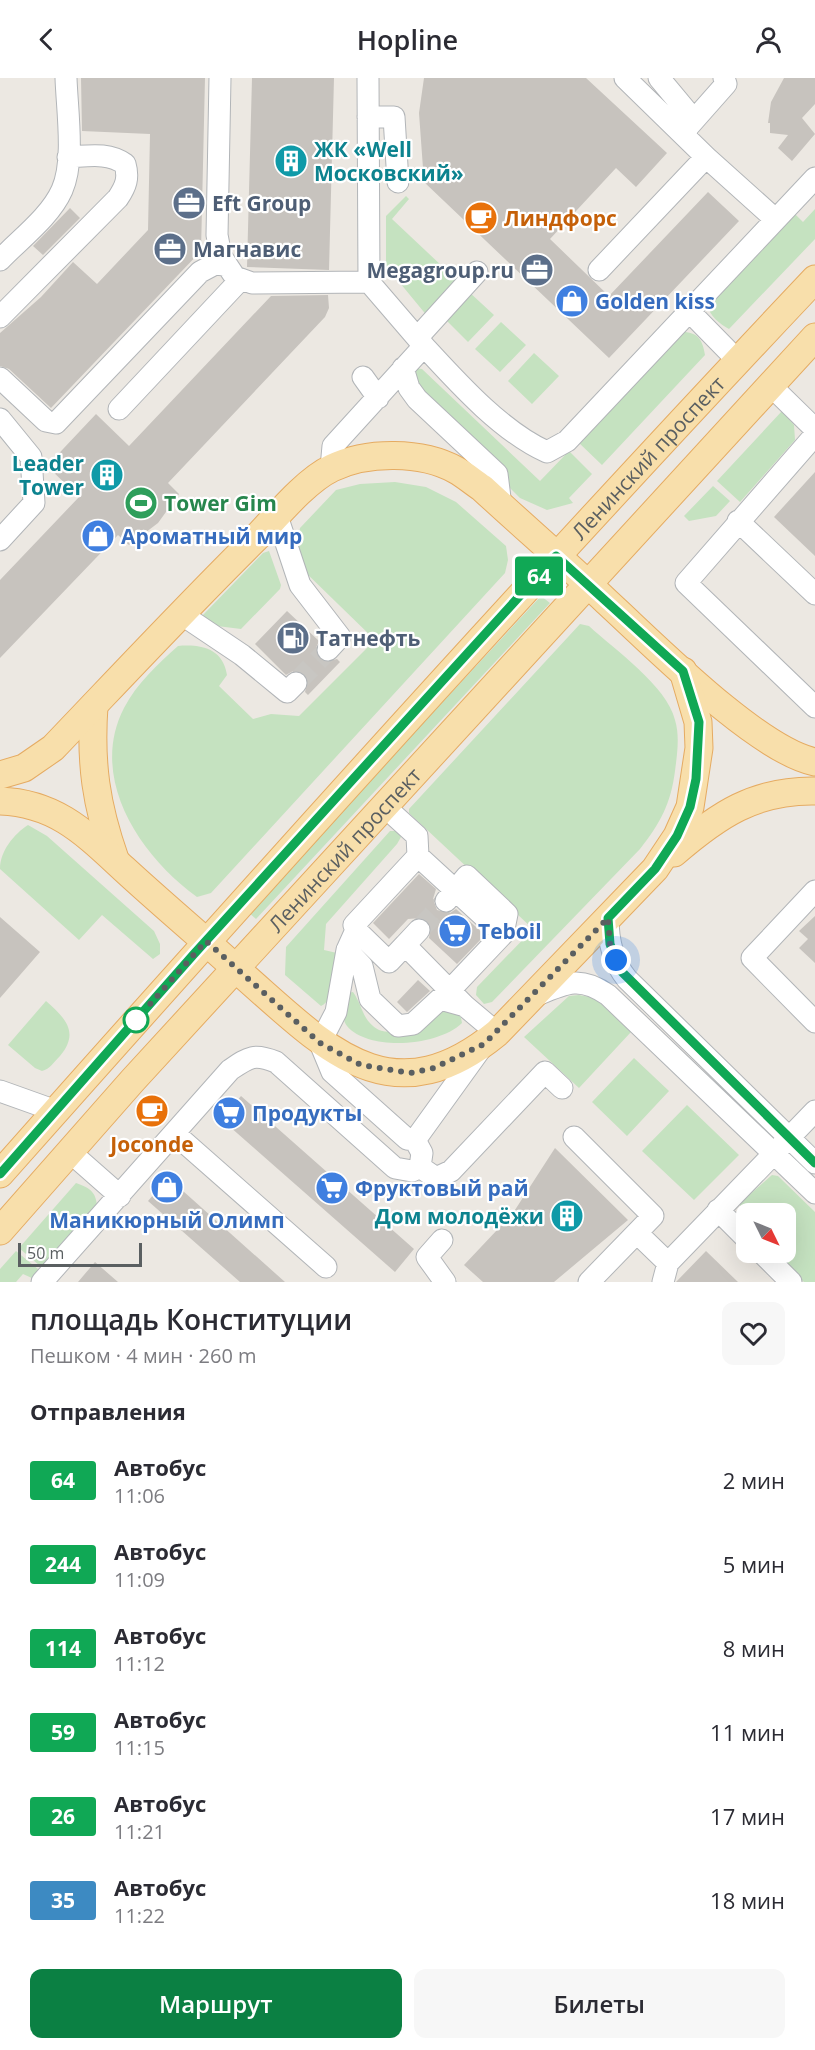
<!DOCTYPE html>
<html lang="ru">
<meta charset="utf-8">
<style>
body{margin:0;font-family:"Open Sans",sans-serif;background:#f7f7f7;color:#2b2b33;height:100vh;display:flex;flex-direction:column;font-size:22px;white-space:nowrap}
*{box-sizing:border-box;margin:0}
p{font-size:20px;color:#7c7c81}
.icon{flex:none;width:33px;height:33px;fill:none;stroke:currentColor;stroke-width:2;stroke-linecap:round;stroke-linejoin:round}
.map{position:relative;height:1204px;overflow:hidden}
.side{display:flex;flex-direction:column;background:#fff;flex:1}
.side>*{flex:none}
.badge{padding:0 12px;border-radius:4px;font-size:21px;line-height:39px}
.needle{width:39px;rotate:133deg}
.fabs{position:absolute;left:736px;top:1125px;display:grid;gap:12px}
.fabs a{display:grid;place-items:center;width:60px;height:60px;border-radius:12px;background:#fff;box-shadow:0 6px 24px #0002;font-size:30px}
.scale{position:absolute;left:18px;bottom:15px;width:124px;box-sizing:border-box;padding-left:6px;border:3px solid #5a5f61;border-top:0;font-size:16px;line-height:21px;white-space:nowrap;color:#5a5f61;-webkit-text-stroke:4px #fff;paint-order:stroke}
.you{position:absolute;width:30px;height:30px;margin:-15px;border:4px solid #fff;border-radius:50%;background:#1a73e8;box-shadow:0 0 0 9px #1a73e833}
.map>.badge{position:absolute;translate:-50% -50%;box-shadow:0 0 0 3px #fff}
h2{padding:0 30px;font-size:22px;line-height:54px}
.round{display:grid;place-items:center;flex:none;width:63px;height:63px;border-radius:12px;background:#f7f7f7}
.head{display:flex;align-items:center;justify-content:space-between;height:102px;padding:0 30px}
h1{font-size:28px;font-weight:600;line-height:45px}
.button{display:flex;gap:12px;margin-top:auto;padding:12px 30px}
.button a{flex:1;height:69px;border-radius:12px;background:#0b8043;color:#fff;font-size:24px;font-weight:600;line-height:69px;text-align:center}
.button a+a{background:#f7f7f7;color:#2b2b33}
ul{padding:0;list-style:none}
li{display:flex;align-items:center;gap:18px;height:84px;padding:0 30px}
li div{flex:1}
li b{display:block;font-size:22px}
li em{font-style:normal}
li .badge{min-width:66px;font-weight:700;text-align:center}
header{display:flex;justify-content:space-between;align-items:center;height:78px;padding:0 30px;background:#fff;font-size:27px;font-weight:600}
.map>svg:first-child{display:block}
.green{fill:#c5e2c0}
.building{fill:#c7c3be}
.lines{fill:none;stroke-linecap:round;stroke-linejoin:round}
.minor-tunnel{stroke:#c8c6c2;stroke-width:21;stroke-dasharray:21 10;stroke-linecap:butt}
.minor-casing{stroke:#b2b5b8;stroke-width:23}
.major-casing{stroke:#e5ab62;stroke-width:29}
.minor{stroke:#fff;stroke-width:21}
.major{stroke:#f8dfab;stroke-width:27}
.line-casing{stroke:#fff;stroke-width:14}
.line{stroke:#10a855;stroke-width:9}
.walk{stroke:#5a5f61;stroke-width:6;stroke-dasharray:0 10.8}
.stop-dot{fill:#fff;stroke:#10a855;stroke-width:3}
.labels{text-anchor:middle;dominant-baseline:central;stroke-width:4.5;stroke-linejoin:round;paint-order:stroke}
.culture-label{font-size:21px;font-weight:bold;fill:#0d838f;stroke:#fff;text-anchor:end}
.service-label{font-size:21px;font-weight:bold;fill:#4e5e75;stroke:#fff;text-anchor:start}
.food-label{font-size:21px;font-weight:bold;fill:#c56008;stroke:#fff;text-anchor:start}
.shop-label{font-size:21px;font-weight:bold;fill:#366cbe;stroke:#fff;text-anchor:start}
.street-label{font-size:21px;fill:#5a5f61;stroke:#fff}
.leisure-label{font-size:21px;font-weight:bold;fill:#27864d;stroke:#fff;text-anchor:start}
</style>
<header><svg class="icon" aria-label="back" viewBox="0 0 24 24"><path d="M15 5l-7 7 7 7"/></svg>Hopline<svg class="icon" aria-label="person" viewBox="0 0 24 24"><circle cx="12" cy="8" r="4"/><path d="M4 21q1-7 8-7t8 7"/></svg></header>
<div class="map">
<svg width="815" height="1204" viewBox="0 0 815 1204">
<rect width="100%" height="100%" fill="#ece8e2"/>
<!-- green -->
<path class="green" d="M406,118L409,121L392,141L460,205L428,239L386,188V138Z
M815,131V161L729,251C720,246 709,238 708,227L794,135L803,144Z
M468,213L494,237L468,264L443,239Z
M501,244L526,267L500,294L475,271Z
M683,254C698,254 703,263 705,277L602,387L577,363Z
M534,275L559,298L532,326L508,303Z
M415,290L422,291L540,403L569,373L592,396L569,420L573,425L547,432L520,420L406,307Z
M782,333L794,347L795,362L740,424L717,403Z
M395,404L426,409L456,424L506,468L508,482L505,495L211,815L197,819C140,778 88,700 124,630C137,605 158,586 178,568C202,566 223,571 227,597L219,608L253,641L271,636L299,638L375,562L302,491L297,465L300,450L336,412L360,406Z
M713,408L730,423L716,438L689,443L684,438Z
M269,473L281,507L280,511L241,551L209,547L202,541L203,537L263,475Z
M541,518L550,525L256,841L248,834Z
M580,546L589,548C615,572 667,608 675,642C680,658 677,677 675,693C671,725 660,746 640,771L492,924L484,926L476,917L477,909L533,851L409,735V731Z
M28,747L47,758L154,853L160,866V876L153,881L102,837L79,862L0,791C0,773 14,756 28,747Z
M390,753H397L401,759L397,766L326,846L324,872L337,875C335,891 337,921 321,928L285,897L286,869Z
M353,914C363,928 362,943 379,952C385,955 404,954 411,952C424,946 457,910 462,945C439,968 369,974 347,948C340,940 346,924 347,915Z
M579,917L595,920L631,954L579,1010L524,959L569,918Z
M46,923C65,940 80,954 60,978C54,984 50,991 42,993L35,990L8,967Z
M634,980L669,1013L627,1058L592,1024Z
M687,1027L739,1077L694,1122L642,1073Z
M772,1097L778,1098L815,1134V1204H804L774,1175L786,1174V1136H747V1149L740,1142V1125Z
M76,1105C91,1110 97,1115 97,1131L46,1193L19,1170Z
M16,1173L44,1196L34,1201L23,1196L16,1204H0V1191Z"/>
<!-- building -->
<path class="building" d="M81,0H205L201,173L51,330L9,291L0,288V255L41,219L73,184L97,206L148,152L150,56L82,53Z
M252,0H334L329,192L247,189Z
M424,0H586L667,75L636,109L616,90L550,161L609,218L708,114L739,143L609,280L424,104L419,35Z
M784,0H815V26L802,40L815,56L792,83L778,70L788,57L770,55V45H768L771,24Z
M70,130L80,140L43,177L33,168Z
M328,217L329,230L325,239L168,405L179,416L158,445L129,467L118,457L0,580V502L79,419L47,388L96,336L129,368L271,218Z
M815,394V478L774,439Z
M287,533L319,563L316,570L319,581L326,584L337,581L340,584L308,617L305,614L308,602L305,596L293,593L286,597L255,566Z
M419,796L436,811L433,821L437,832L450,835L456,831L485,857L457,886L429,860L431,848L422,840L408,841L389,861L373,845Z
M815,838V885L799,870L808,861L799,853Z
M0,839L40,874L0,920Z
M418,902L430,913L407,934L397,924Z
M241,1018L414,1171L395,1194L221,1041Z
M555,1070L628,1142L554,1204H483L464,1187L513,1135Z
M168,1100L183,1113L285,1204H240L148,1123Z
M706,1173L738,1204H676Z
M95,1184L118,1204H78Z"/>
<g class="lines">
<!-- minor-tunnel -->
<path class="minor-tunnel" d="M296,605L328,572
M419,852L446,823"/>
<!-- minor casing -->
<g class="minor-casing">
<path id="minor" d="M220,0L217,157L221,178L233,196
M625,0L706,79
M659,0L694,42
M368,39H394L398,104
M685,58L688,49L726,6L724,0
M0,182C20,161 50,139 62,112C75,83 67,32 66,0
M599,192L706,79L775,141
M689,233L738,283
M0,239L118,120C126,108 129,100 125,86C108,74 89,78 68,79
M417,260L477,194
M424,268C458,305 502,354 547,374L567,363L815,100
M403,290L409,310L417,321L497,396L501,428
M363,299L378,320
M0,300L46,343L56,345L200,194L215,186L225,187
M770,307L815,351
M119,331L241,201L252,205L369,204
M0,341L31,379L34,425L0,462
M815,357L686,505L815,629
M331,390L333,368L424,268L369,204L368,0
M277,438L300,507L340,559L328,572
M738,443L815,516
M181,536L242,577L287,614L296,605
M384,728L417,758L418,778L354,847L356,852L347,872L336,934L320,965L332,994L407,1061L415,1062L482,969
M418,778L503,856
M815,813L752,880L815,944
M446,823L467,798L507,836L503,856L451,911
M608,840C608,862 613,884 627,901L815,1085
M356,852L389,884L405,867L465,928L497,955
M405,867L419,852
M347,872L362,888L370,921L398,948L413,946L440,921L465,928
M535,918C565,905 580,897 608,917L815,1115
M0,1013L56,1033
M175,1056L326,1189
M574,1059L653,1138L589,1204
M70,1074L120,1118
M420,1089L436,1100L451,1093L545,994L562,1010
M718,1132L747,1161
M637,1155L668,1185
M442,1162L427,1179L445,1204
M761,1174L791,1204
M42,1204L230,992C249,979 254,975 276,984L395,1090L412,1093L420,1089L422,1075L415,1062
M663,1204L668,1185L815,1033"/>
</g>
<!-- major casing -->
<g class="major-casing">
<g id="major">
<path d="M94,628C90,685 96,727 115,781"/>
<path d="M0,697L24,690L53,670C120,600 186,529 255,461C276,439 305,403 332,390C367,373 422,373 456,392C465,397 473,404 482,410C523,448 566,485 607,524C653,566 757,672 815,684"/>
<path d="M0,723C56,725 85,755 124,791C163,827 204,861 243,897C324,968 390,1043 497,955L655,791L677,758L690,729L699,670L698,644L683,593"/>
<path d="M674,775C718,737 755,712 815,713"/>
<path id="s1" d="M0,1096C268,794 538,494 815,201"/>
<path id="s2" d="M0,1153L133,1002L815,259"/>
</g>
</g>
<!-- minor -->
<use href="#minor" class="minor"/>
<!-- major -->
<use href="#major" class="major"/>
</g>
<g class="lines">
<!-- line casing -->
<g class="line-casing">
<path id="line" d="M0,1096L194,876L556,478L683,593L699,644L696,701L690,729L677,758L655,791L608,840L610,866L620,892L815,1085"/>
</g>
<!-- line -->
<use href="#line" class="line"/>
<!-- walk -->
<path class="walk" d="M136,942L206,863L320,965L361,987L410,995L434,990L484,966L608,840L610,866L616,882"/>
</g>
<!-- icons -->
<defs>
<g id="building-disc" transform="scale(1.725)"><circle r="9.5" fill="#0f9aa8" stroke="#fff"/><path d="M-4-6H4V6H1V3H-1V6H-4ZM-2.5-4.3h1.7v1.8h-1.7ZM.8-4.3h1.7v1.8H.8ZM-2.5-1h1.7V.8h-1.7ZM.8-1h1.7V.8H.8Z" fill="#fff"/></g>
<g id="office-disc" transform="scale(1.725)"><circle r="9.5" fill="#5c6f8a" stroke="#fff"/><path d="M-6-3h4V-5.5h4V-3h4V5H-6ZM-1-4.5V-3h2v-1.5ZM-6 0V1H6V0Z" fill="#fff"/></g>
<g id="cafe-disc" transform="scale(1.725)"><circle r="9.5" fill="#e8710a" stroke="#fff"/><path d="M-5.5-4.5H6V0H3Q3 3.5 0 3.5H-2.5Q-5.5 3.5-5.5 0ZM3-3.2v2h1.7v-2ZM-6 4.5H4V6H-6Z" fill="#fff"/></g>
<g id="shop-disc" transform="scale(1.725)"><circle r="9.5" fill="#3f7fe0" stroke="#fff"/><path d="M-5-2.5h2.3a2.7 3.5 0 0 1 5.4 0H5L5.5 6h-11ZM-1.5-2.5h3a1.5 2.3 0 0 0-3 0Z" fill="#fff"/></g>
<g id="stadium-disc" transform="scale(1.725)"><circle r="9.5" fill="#2e9e5b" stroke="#fff"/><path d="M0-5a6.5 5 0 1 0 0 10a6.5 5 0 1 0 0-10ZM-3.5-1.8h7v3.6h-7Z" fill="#fff"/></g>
<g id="fuel-disc" transform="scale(1.725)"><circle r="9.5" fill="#5c6f8a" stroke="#fff"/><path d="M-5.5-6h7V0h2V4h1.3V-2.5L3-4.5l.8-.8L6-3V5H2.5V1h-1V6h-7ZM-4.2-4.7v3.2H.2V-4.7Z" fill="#fff"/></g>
<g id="supermarket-disc" transform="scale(1.725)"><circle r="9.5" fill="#3f7fe0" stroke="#fff"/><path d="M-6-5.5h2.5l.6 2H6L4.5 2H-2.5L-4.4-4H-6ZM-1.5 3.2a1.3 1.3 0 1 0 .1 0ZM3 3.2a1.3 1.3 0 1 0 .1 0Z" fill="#fff"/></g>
</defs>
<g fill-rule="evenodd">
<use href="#building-disc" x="291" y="83"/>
<use href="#office-disc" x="189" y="125"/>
<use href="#cafe-disc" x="481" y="140"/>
<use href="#office-disc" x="170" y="171"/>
<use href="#office-disc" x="537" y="192"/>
<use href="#shop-disc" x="572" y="223"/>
<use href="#building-disc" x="107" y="397"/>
<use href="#stadium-disc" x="141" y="425"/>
<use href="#shop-disc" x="98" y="458"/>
<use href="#fuel-disc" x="293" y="560"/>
<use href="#supermarket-disc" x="455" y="853"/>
<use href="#cafe-disc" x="152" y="1033"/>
<use href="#supermarket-disc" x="229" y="1035"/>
<use href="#shop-disc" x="167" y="1109"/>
<use href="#supermarket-disc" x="332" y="1110"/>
<use href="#building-disc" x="567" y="1138"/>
</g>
<!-- markers -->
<circle class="stop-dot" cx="136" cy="942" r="12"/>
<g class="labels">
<!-- culture labels -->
<g class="culture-label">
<text x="314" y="71" text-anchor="start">ЖК «Well<tspan x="314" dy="24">Московский»</tspan></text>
<text x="84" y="385">Leader<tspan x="84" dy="24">Tower</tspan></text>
<text x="544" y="1138">Дом молодёжи</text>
</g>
<!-- service labels -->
<g class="service-label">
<text x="212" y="125">Eft Group</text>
<text x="193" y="171">Магнавис</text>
<text x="514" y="192" text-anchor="end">Megagroup.ru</text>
<text x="316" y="560">Татнефть</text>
</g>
<!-- food labels -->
<g class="food-label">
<text x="504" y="140">Линдфорс</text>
<text x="152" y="1066" text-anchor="middle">Joconde</text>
</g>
<!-- shop labels -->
<g class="shop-label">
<text x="595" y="223">Golden kiss</text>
<text x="121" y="458">Ароматный мир</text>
<text x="478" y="853">Teboil</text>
<text x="252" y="1035">Продукты</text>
<text x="355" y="1110">Фруктовый рай</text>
<text x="167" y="1142" text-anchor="middle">Маникюрный Олимп</text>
</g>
<!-- street labels -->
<g class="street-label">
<text stroke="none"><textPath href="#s1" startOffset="966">Ленинский проспект</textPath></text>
<text stroke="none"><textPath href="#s2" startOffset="514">Ленинский проспект</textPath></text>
</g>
<!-- leisure labels -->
<g class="leisure-label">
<text x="164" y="425">Tower Gim</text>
</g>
</g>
</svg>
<div class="fabs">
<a><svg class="needle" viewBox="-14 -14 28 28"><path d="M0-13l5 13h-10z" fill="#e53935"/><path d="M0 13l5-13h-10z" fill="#7c7c81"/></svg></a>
</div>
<div class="scale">50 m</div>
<div class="you" style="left:616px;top:882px"></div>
<b class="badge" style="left:539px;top:498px;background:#10a855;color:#fff">64</b>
</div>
<section class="side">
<div class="head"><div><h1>площадь Конституции</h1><p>Пешком · 4 мин · 260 m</p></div><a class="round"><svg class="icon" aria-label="heart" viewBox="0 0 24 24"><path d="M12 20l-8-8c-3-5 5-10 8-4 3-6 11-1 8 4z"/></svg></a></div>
<h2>Отправления</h2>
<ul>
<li><span class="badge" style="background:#10a855;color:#fff">64</span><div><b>Автобус</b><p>11:06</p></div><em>2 мин</em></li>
<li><span class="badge" style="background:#10a855;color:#fff">244</span><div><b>Автобус</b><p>11:09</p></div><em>5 мин</em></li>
<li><span class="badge" style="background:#10a855;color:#fff">114</span><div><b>Автобус</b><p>11:12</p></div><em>8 мин</em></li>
<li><span class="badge" style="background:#10a855;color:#fff">59</span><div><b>Автобус</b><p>11:15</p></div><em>11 мин</em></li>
<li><span class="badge" style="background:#10a855;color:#fff">26</span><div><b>Автобус</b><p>11:21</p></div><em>17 мин</em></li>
<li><span class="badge" style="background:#3d8ac2;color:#fff">35</span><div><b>Автобус</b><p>11:22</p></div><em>18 мин</em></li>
</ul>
<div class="button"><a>Маршрут</a><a>Билеты</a></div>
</section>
